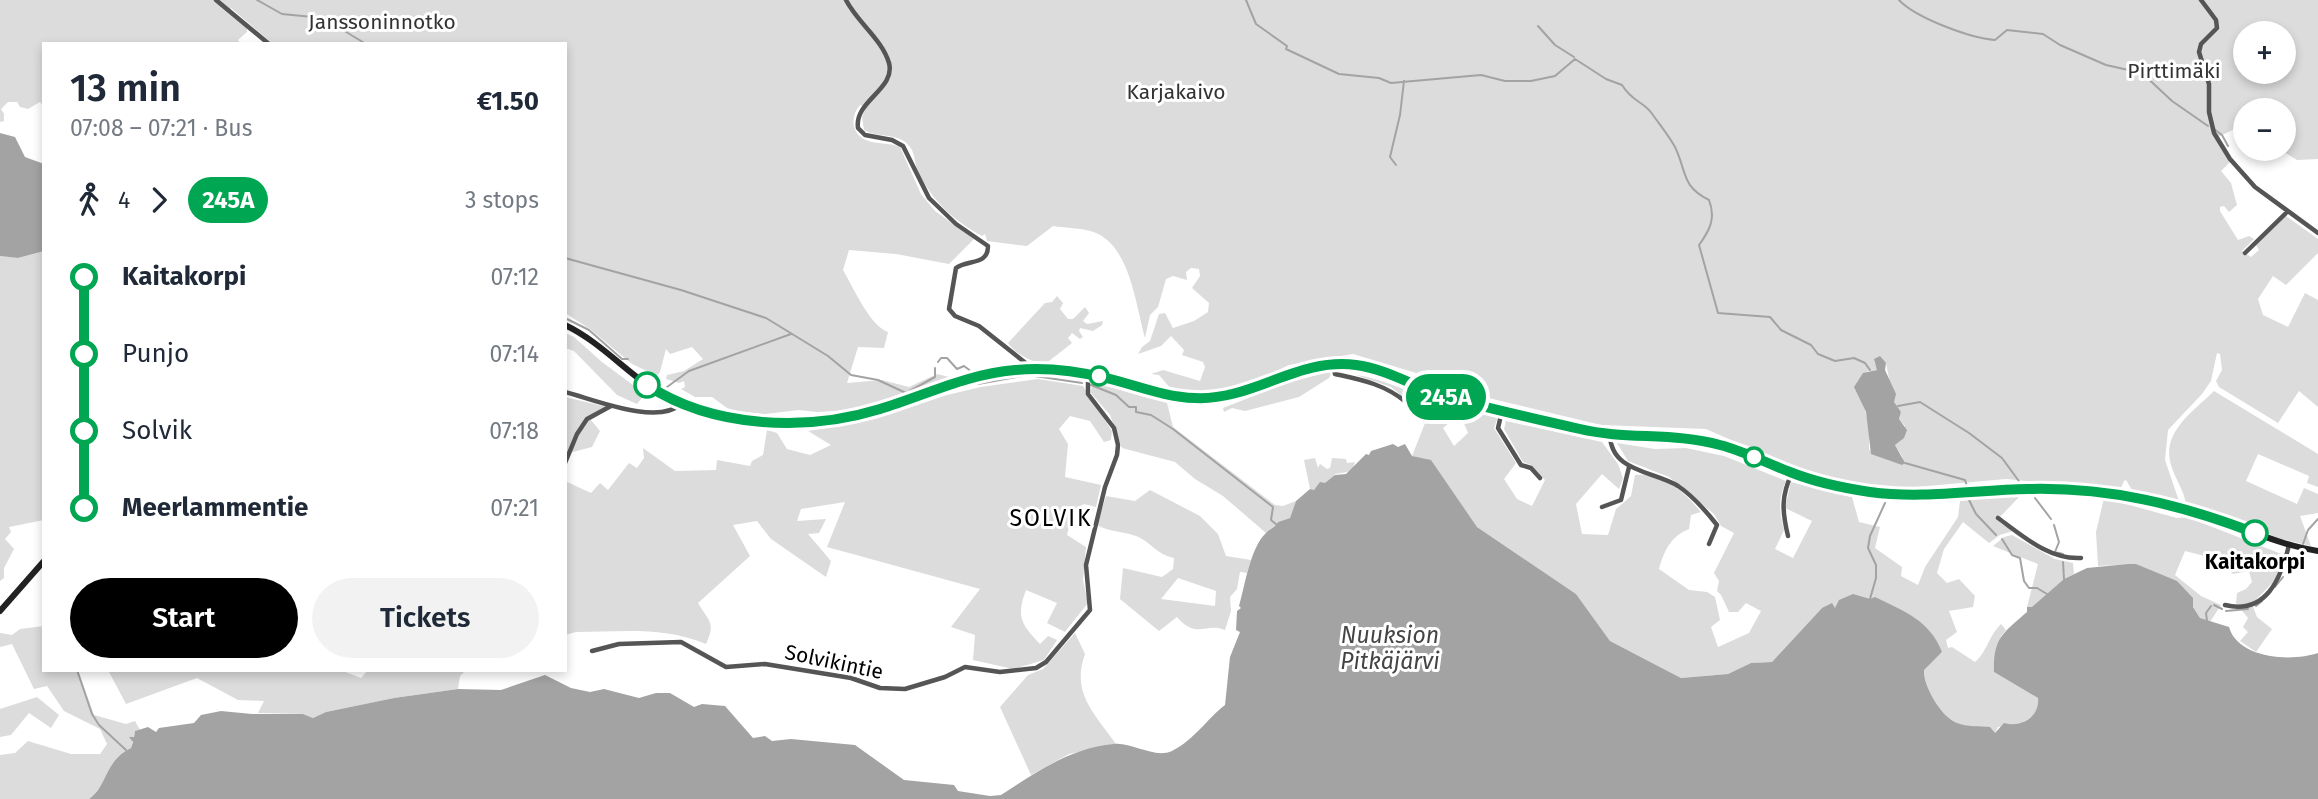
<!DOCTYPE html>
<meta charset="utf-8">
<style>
body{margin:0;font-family:"Fira Sans",sans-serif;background:#f2f2f3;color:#1f2937;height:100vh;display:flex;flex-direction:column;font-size:26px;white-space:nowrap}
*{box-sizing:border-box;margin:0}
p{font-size:23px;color:#747a83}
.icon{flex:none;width:38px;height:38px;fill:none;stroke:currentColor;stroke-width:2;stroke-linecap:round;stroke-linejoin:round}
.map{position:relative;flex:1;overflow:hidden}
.details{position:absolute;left:42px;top:42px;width:525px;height:630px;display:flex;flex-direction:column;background:#fff;border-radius:0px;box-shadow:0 4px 10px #0003}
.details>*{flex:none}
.badge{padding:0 14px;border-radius:23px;font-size:24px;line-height:46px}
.controls{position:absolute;left:2233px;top:21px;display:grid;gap:14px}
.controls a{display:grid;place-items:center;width:63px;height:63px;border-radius:50%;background:#fff;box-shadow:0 4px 10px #0003;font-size:35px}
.map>.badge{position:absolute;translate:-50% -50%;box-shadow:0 0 0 4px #fff}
.legs{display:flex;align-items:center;gap:10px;height:77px;padding:0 28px;font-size:23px}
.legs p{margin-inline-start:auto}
.headline{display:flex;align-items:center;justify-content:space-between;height:119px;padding:0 28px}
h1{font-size:38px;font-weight:600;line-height:52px}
.action{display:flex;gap:14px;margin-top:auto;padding:14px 28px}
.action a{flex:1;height:80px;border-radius:42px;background:#000;color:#fff;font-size:28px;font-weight:600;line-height:80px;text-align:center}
.action a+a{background:#f2f2f3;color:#1f2937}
ul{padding:0 28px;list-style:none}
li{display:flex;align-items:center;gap:24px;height:77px;font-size:26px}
li i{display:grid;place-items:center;width:10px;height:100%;margin:0 9px;background:currentColor}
li i::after{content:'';width:18px;height:18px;margin:-9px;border:5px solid;border-radius:50%;background:#fff}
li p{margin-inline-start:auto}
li:first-child i{background:linear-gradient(#0000 50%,currentColor 0)}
li:last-child i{background:linear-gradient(currentColor 50%,#0000 0)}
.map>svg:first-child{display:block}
.green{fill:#dcdcdc;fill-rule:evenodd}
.water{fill:#a3a3a3}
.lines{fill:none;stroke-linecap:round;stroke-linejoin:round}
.stream{stroke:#a3a3a3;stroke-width:2}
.street{stroke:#555;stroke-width:4.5}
.secondary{stroke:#222;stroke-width:6}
.line-1-casing{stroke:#fff;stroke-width:16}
.line-1{stroke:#00a651;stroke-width:10}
.stop-1-dot{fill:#fff;stroke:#00a651;stroke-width:3.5}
.labels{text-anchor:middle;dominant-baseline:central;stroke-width:6;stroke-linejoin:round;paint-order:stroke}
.park-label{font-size:21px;fill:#333;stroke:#fff}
.stop-label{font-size:21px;font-weight:bold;fill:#000;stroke:#fff}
.street-label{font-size:21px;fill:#000;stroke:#fff}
.neighbourhood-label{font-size:23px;letter-spacing:2px;fill:#000;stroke:#fff}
.water-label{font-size:23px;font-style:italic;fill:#444;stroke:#fff}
</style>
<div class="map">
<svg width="2318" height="799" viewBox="0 0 2318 799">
<rect width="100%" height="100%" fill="#fff"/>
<!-- green -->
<path class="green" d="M0,0H2318V159L2297,160L2279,149H2284V110H2245V128L2241,126L2218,137L2230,162L2221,171L2231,183L2237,205L2229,212L2224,206L2220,207V211L2238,240L2249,236L2254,239L2242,251L2251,257L2259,250L2256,245L2286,216L2318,239V253L2286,285L2273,276L2258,299L2263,315L2288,327L2305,293L2318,300V407L2299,391L2278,423L2219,387L2216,381L2222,370L2220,354L2217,353L2211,381L2202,394L2168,430L2165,460L2179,501L2132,490L2126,480L2124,481L2120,490L2006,479L1894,489L1836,481L1803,472L1706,429L1601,425L1472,394L1413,372L1353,354L1289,365L1247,385L1219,392L1201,394L1171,389L1159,375L1151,374L1163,370L1200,381L1205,367L1203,362L1182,355L1184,350L1171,336L1161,346L1138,354L1142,347L1150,341L1159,314L1165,313L1173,328L1194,321L1208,312L1209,303L1192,288L1200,276L1199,269L1191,268L1186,272L1187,280L1173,276L1166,279L1158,307L1150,315L1145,338C1136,306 1130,247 1096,233C1084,228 1066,228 1053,226L1027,246L987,241L985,234L982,236C953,220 932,201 918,171C915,165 915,156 912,150C902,131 879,139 864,130L862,117L866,107L860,105C850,116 851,134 866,140C876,145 889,142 900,147L921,194L935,211L974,239L949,264L896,254L849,250L843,270C853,287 870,326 888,332L884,348L858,347L847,383L882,380L909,387L937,374L949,377L873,405L852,410L817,412L799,410L765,414L737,411L727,408L712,397H695L681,389L685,387L684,381L679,383L666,379L667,375L684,371L703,359L692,347L670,354L666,349L660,372L657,376L632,364L590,329L565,313V44H273L231,8L229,12L247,26V32L238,40L240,44H44V107L40,102L28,109L20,107L17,102H8L1,109L4,114V121L0,122ZM2245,33H2284V72H2245ZM1874,362L1886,363L1894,404L1901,412L1899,419L1905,426L1900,441L1895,445L1903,458L1869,450V425L1857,382L1866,372L1877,370L1878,367Z
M44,251V520L9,527L11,532L5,539L14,549L4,568V578L0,581V256L18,258Z
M1057,296L1063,303L1060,309L1068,319H1073L1085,307L1089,313L1083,321L1087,324L1103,321L1102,325L1093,331L1080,328L1079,331L1083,337L1080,339L1072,333L1068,338L1072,343L1044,365C1031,361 1015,354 1008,343L1045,303L1052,302Z
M565,333L574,337L602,362L645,394L637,404L617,395L574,351L565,348Z
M1328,372L1331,374L1329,378L1299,397L1245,411L1232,408L1224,412L1223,408L1287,383Z
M1356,375C1392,380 1423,401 1459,409L1456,417L1443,428L1454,446L1468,433L1463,421L1466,410L1498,417L1494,428L1516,463L1504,479L1517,499L1532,506L1545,480L1531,465L1523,462L1504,429L1506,421L1602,442L1618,464L1623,478L1619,489L1602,474L1576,504L1582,534L1608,535L1616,509L1631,496L1635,475C1662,472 1685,492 1701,512L1691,515L1689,529C1671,536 1664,551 1659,569L1689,590L1707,592L1715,597L1720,620L1711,627L1718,647L1749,633L1761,611L1746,603L1738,612H1729L1721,595L1717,591L1719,581L1714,573L1734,533L1721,526L1714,514L1669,477L1628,461L1617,443L1655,449L1686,448L1724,456L1786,481C1778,499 1779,511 1784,530L1775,549L1793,558L1812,521L1785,508L1791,482L1852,497L1859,522L1880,527L1875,548L1902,567L1901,576L1918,585L1925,567L1958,517L1960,501L2021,495L1997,520L2013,531L2000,535L1989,543L1963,522L1944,549L1937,573L1947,583L1959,579L1975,596L1973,607L1949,611L1957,632L1946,640L1948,648L1952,647L1975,662C1987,652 1989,635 2001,624L2006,630L2001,636L1994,672L2038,698C2041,721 2016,726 1998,727L1995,733C1984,727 1970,728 1957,724C1942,718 1923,686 1924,669L1942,652L1870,599L1834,608H1822L1772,662L1751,663L1728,674L1681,678L1610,641L1576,594L1477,527L1431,461L1412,456L1427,418L1419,403L1407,400L1391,387Z
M1038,379L1083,386L1112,431L1111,440L1104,442L1090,421L1070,416L1059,429L1068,444L1065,477L1101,485L1096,507L1084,504L1073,510L1067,535L1086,547L1083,580L1088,603L1065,632L1047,623L1057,603L1026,590C1016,617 1021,624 1040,644L1048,636L1057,640L1044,660L1013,669L973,660L975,635L951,627L980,589L827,547L845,502L801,509L797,521L826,519L819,533L808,534L831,561L826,577L771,539L757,521L733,525L750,556L698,603C709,622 716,622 706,644C663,626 621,632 576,632L565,635V481L591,493L600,483L608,490L629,463L637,468L644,458L643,448L675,471L716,470L717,460L750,466L752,461L763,455L767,430L777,433L787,449L810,455L831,445L808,431L875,419L947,395L981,387Z
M1092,382L1167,403L1173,427L1275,505L1283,506L1296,501L1290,518L1278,522L1275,528L1266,533L1223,496L1195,479L1175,462L1122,448L1110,415L1091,393Z
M2214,391L2318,454V487L2307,483L2309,476L2258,454L2246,481L2297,504L2304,488L2318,494V513L2300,516L2311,546L2277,538L2257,528L2186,504C2184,491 2176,480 2172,468C2159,433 2193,412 2214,391Z
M565,397L611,408L591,420L600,431L592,447L565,454Z
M1315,458L1318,468L1320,464L1327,469L1330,468L1332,458L1346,459L1347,463L1355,462C1352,474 1344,472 1335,474L1333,479L1313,490L1310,489L1304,460Z
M1150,490L1200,516L1218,534L1226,556L1251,560L1247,573L1240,572L1237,589L1230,597L1231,611L1225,630C1206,622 1197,640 1177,617L1159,631L1120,599L1123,568L1162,577L1173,569L1174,558C1154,553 1153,543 1136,536C1123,531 1109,532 1097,525L1106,496L1135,501ZM1178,578L1216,591L1215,606L1161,599Z
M2104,498L2177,518L2187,517L2284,555L2276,579L2252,604L2257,617L2272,629L2256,652L2240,641L2248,632L2243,627L2248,618L2236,603L2237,593L2246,589L2252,582L2249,571L2233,574L2220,560L2185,551L2175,575L2201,596L2221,605L2210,622L2200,618L2193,607L2147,569L2136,564L2098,566L2096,532Z
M2012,535L2055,559L2073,563L2074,574L2064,579L2032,608L2027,607L2038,564L1993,546L2004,537Z
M44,626V670H78L94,715L126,724L135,721L140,730L135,731L131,748C104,761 108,786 89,799H0V755L15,753L28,741L71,754H100L107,744L100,729L64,711L47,686L34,689L12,644L0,647V633L12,635L20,629Z
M1075,633L1085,654C1071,693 1094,713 1116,744L1069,754L1031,775L1000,707L1028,675L1043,669Z
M108,670H340L361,678L368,670H466L460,676L458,689L394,698L326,712L313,718L303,714L258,713L264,701L238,700L197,678L126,704Z
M37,697L59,715L51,728L29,713L11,735L0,737V709Z"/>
<!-- water -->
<path class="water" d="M0,133L15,137L25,157L44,164V251L18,258L0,256Z
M1880,356L1886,363L1885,370L1896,394L1894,402L1901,412L1899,419L1907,430L1904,438L1895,445L1905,463L1902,465L1871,454L1866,412L1854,387L1863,373L1877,370L1874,359Z
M1393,444L1398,447L1405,444L1412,456L1431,460L1477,527L1576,594L1610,641L1681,678L1728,674L1751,663L1772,662L1822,608L1832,603L1835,608L1839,600L1853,594L1870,599L1875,597C1903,611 1930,620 1942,652L1924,670C1923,686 1942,718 1957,723C1967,727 1980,726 1990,727L1995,733L2004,723C2021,728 2040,717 2038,698L1994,672C1993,638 2003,633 2027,612V607H2032L2064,579L2087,568L2128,564H2136L2177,581L2193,598V607L2200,618L2229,627C2238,659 2292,662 2318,653V799H89C108,786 104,761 131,748L133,742L129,737H134L135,731L148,727L156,732L159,728L194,723L201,715L221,711L252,714H303L313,718L326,712L394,698L458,689L501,690L545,675L571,688L590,692L604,689L639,698L656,693H670L694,707L702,704L725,706L753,738L765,736L772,741L791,739L855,745L904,780L954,785L958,791L990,796L1001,795C1037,772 1070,748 1114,744C1132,742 1154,759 1172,751C1194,740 1206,720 1225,705L1230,657L1240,632L1236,630L1237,611L1241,608L1239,606C1245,586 1250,548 1266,533C1271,528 1274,529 1278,522L1290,518L1296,501L1310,489L1314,490L1320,482L1325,483L1335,475L1346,474L1366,454L1369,455L1371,451Z"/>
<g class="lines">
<!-- stream -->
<path class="stream" d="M257,0L282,14L323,18L366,44
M1246,0L1256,24L1287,46L1286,49L1339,74L1379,78L1391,83L1481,75L1505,81H1531L1555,76L1575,59L1606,79L1622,85C1633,103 1644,101 1653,115C1660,125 1669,136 1675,147C1687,172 1681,186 1709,200C1716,218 1710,230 1699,245L1718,313L1770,317L1781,330L1811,345L1818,354L1835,361L1854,358L1865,363L1870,370
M1899,0C1916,18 1970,38 1995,40L2007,30L2043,34L2060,45L2106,65L2142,73L2172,101L2208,126
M1538,26L1555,45L1574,57
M2214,129L2222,135L2228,146
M1396,165L1390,157L1400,115L1404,81
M565,258L681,290L766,318L828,356L851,375L878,380L906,393L935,377V368
M565,318L589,330L622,359H628
M938,362L941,358H947L957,369L964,366L972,372
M977,382L978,384L1028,375L1082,383
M1091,385L1116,395L1129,407H1136V412L1151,415L1173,429L1273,507L1271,520L1277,525
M667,387L689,371L791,334
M1898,406L1920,402L1969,433L2002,458L2021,484
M1905,463L1965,480L1968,489
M2035,498L2051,519
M1969,500L1976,514L1996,535
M2054,525L2059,542L2055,552L2063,554
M2002,539L2012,555L2020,558L2024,581L2029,588H2037L2047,594
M2303,544L2308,530L2318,519
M2063,562L2064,579
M2286,570L2292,556
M2275,587L2283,577
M1870,599L1876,578V565L1868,548L1870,536L1885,503
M2214,605L2222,609
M2256,606L2262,601
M2226,611L2248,609
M2207,621L2206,613L2211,606
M77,670L92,714L99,725L126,750"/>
<!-- street -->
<path class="street" d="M216,0L269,44
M846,0C857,22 882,39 889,63C896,89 854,101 858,128L865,135L892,140L903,146L929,198L956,224L988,246C988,266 968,259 956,268L949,309L955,316L979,326L1032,368
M2201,0L2216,20L2217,28L2201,44L2199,52L2209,84V112L2214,133L2230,159L2255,187L2318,233
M2245,253L2287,212
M1333,365L1335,374C1362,380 1384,384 1406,402
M565,392C593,399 657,426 681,404
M1502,411L1498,428L1521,465L1531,468L1540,478
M1610,434C1610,472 1654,471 1678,486C1693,496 1706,511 1717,525L1709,544
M565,463L577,434L587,419L611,406
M1602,507L1621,500L1629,467
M1998,518C2023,536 2049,560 2081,558
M1788,536C1782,511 1781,496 1792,473
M2225,605C2266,615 2281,579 2289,545
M592,651L619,644L681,642L726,667L765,664L851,678L880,688L905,689L945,677L965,667L1000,672L1036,668L1046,662L1090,610L1086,565L1105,487L1117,455L1118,445L1114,428L1088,394V374"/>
<!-- secondary -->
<path class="secondary" d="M565,325C607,345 635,384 678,403C737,429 815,429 876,410C924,396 966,374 1016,370C1047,367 1078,371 1107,378C1140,386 1171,399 1206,398C1259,397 1301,357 1356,365C1395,371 1430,393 1469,403C1513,413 1558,427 1603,433C1636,438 1670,434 1703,441C1751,450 1794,476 1842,487C1927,505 2012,483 2098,491C2134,495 2170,503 2205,514C2243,527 2278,545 2318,551
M0,611L44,561"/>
</g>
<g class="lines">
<!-- line-1 casing -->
<g class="line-1-casing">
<path id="line-1" d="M647,385C712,428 806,432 880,409C926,395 967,374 1015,370C1045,367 1077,371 1106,378C1136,385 1164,397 1195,398C1252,401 1298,357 1356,365C1386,369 1413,386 1442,395C1487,409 1534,418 1580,429C1626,440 1674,432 1720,445C1744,451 1766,463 1790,472C1815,482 1843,488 1870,492C1923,499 1975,490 2028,489C2108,487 2180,504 2255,533"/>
</g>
<!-- line-1 -->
<use href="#line-1" class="line-1"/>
</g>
<!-- markers -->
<g class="stop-1-dot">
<circle cx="1099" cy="376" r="9"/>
<circle cx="647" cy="385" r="12"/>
<circle cx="1754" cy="457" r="9"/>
<circle cx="2255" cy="533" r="12"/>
</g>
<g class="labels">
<!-- park labels -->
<g class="park-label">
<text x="382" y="22">Janssoninnotko</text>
<text x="2174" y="71">Pirttimäki</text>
<text x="1176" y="92">Karjakaivo</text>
</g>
<!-- stop labels -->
<g class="stop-label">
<text x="2255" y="562">Kaitakorpi</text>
</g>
<!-- street labels -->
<g class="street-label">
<text transform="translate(834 662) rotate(12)">Solvikintie</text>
</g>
<!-- neighbourhood labels -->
<g class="neighbourhood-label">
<text x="1051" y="518">SOLVIK</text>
</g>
<!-- water labels -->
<g class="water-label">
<text x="1390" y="635">Nuuksion<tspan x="1390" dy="26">Pitkäjärvi</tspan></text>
</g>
</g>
</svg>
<div class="controls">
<a>+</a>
<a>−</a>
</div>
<b class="badge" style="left:1446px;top:397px;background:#00a651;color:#fff">245A</b>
<section class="details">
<div class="headline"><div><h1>13 min</h1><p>07:08 – 07:21 · Bus</p></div><b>€1.50</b></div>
<div class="legs"><svg class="icon" aria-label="walk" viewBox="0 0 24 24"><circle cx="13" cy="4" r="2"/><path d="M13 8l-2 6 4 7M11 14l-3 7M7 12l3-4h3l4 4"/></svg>4<svg class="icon" aria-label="forward" viewBox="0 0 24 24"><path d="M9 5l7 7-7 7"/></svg><b class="badge" style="background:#00a651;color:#fff">245A</b><p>3 stops</p></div>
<ul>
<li><i style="color:#00a651"></i><b>Kaitakorpi</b><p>07:12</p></li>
<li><i style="color:#00a651"></i><span>Punjo</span><p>07:14</p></li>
<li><i style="color:#00a651"></i><span>Solvik</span><p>07:18</p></li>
<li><i style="color:#00a651"></i><b>Meerlammentie</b><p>07:21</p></li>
</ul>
<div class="action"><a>Start</a><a>Tickets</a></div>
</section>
</div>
